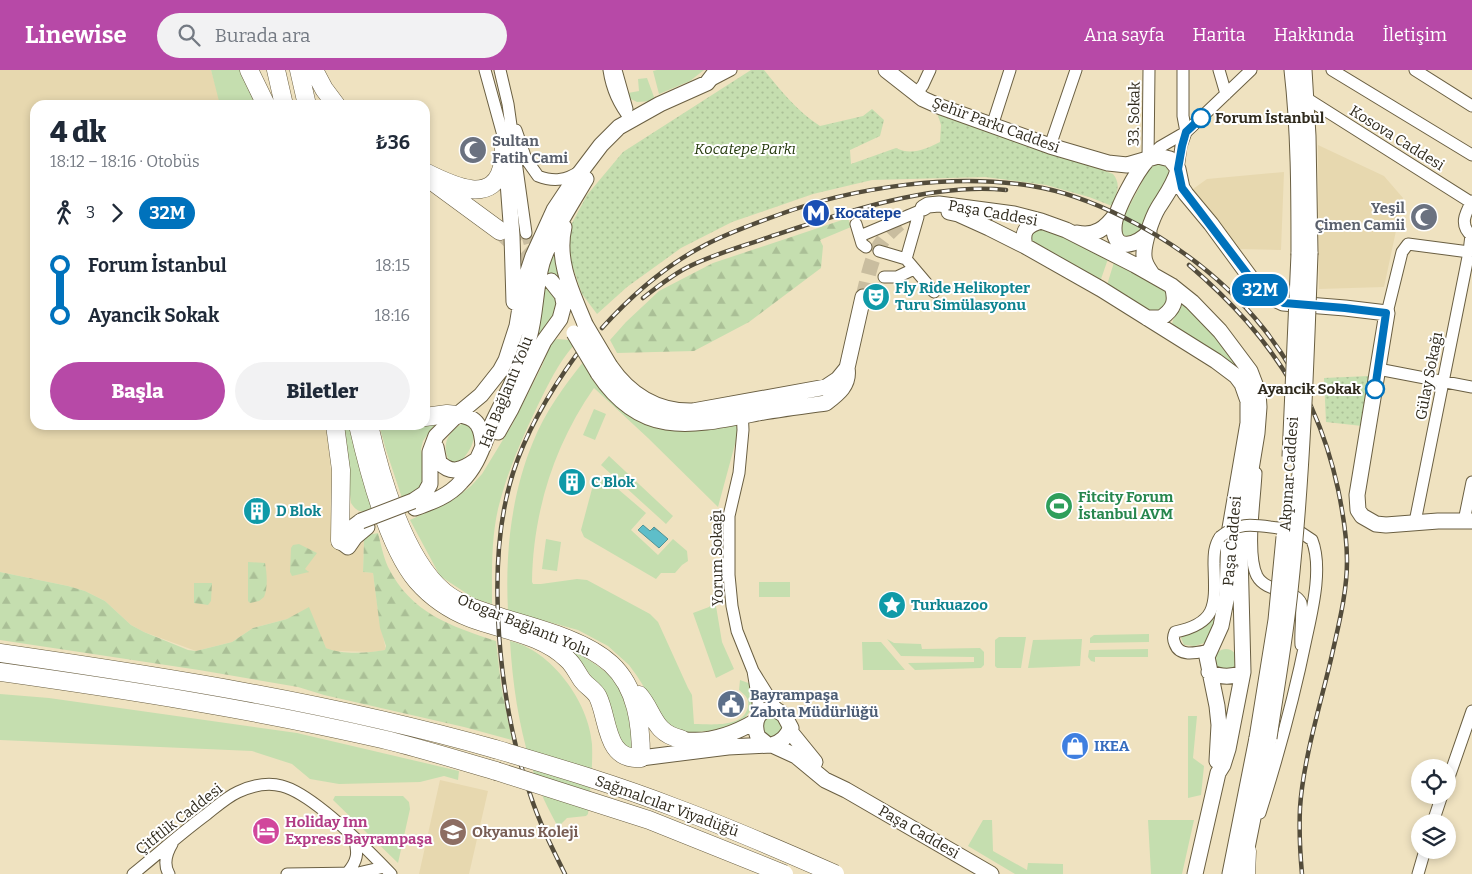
<!DOCTYPE html>
<html lang="tr">
<meta charset="utf-8">
<style>
body{margin:0;font-family:Bitter,serif;background:#f2f2f3;color:#1f2937;height:100vh;display:flex;flex-direction:column;font-size:19px;white-space:nowrap}
*{box-sizing:border-box;margin:0}
p{font-size:16px;color:#747a83}
.icon{flex:none;width:28px;height:28px;fill:none;stroke:currentColor;stroke-width:2;stroke-linecap:round;stroke-linejoin:round}
.map{position:relative;flex:1;overflow:hidden}
.side{position:absolute;left:30px;top:30px;width:400px;height:330px;display:flex;flex-direction:column;background:#fff;border-radius:15px;box-shadow:0 2px 8px #0003}
.side>*{flex:none}
.badge{padding:0 10px;border-radius:16px;font-size:18px;line-height:32px}
.tools{position:absolute;left:1411px;top:689px;display:grid;gap:10px}
.tools a{display:grid;place-items:center;width:45px;height:45px;border-radius:50%;background:#fff;box-shadow:0 2px 8px #0003;font-size:25px}
.map>.badge{position:absolute;translate:-50% -50%;box-shadow:0 0 0 2px #fff}
.legs{display:flex;align-items:center;gap:8px;height:55px;padding:0 20px;font-size:16px}
.legs p{margin-inline-start:auto}
.summary{display:flex;align-items:center;justify-content:space-between;height:85px;padding:0 20px}
h1{font-size:28px;font-weight:800;line-height:38px}
.primary-button{display:flex;gap:10px;margin-top:auto;padding:10px 20px}
.primary-button a{flex:1;height:58px;border-radius:30px;background:#b749a7;color:#fff;font-size:20px;font-weight:800;line-height:58px;text-align:center}
.primary-button a+a{background:#f2f2f3;color:#1f2937}
ul{padding:0 20px;list-style:none}
li{display:flex;align-items:center;gap:18px;height:50px;font-size:19px}
li i{display:grid;place-items:center;width:8px;height:100%;margin:0 6px;background:currentColor}
li i::after{content:'';width:12px;height:12px;margin:-6px;border:4px solid;border-radius:50%;background:#fff}
li p{margin-inline-start:auto}
li:first-child i{background:linear-gradient(#0000 50%,currentColor 0)}
li:last-child i{background:linear-gradient(currentColor 50%,#0000 0)}
header{display:flex;align-items:center;gap:30px;box-sizing:border-box;height:70px;padding:0 25px;background:#b749a7;color:#fff}
header strong{font-size:24px}
nav{display:flex;gap:28px;margin-inline-start:auto;font-size:18px}
.search{width:350px;height:45px;background:#f2f2f3;display:flex;align-items:center;gap:12px;box-sizing:border-box;padding:0 18px;border-radius:28px;color:#747a83;font-size:19px}
.map>svg:first-child{display:block}
.built{fill:#e7d8af}
.green{fill:#c5deaf}
.forest{fill:url(#forest-firs)}
.park{fill:url(#park-dots)}
.water{fill:url(#water-ripples);stroke:#509295}
.lines{fill:none;stroke-linecap:round;stroke-linejoin:round}
.minor-tunnel{stroke:#c9bd9f;stroke-width:11;stroke-dasharray:11 5.5;stroke-linecap:butt}
.major-tunnel{stroke:#c9bd9f;stroke-width:15;stroke-dasharray:15 8;stroke-linecap:butt}
.highway-tunnel{stroke:#c9bd9f;stroke-width:18;stroke-dasharray:18 9;stroke-linecap:butt}
.minor-casing{stroke:#6a5f42;stroke-width:13}
.major-casing{stroke:#6a5f42;stroke-width:17}
.highway-casing{stroke:#6a5f42;stroke-width:19}
.minor{stroke:#fff;stroke-width:11}
.major{stroke:#fff;stroke-width:15}
.highway{stroke:#fff;stroke-width:18}
.rail-casing{stroke:#534c3b;stroke-width:4.5}
.rail{stroke:#fff;stroke-width:2.5;stroke-dasharray:8;stroke-linecap:butt}
.minor-bridge-casing{stroke:#6a5f42;stroke-width:13;stroke-linecap:butt}
.major-bridge-casing{stroke:#6a5f42;stroke-width:17;stroke-linecap:butt}
.highway-bridge-casing{stroke:#6a5f42;stroke-width:19;stroke-linecap:butt}
.minor-bridge{stroke:#fff;stroke-width:11}
.major-bridge{stroke:#fff;stroke-width:15}
.highway-bridge{stroke:#fff;stroke-width:18}
.line-1-casing{stroke:#fff;stroke-width:11}
.line-1{stroke:#0072bc;stroke-width:8}
.stop-1-dot{fill:#fff;stroke:#0072bc;stroke-width:2.5}
.labels{text-anchor:middle;dominant-baseline:central;stroke-width:4;stroke-linejoin:round;paint-order:stroke}
.street-label{font-size:15px;fill:#2f2a1d;stroke:#fff}
.stop-label{font-size:15px;font-weight:bold;fill:#2f2a1d;stroke:#fff;text-anchor:start}
.worship-label{font-size:15px;font-weight:bold;fill:#5b616d;stroke:#fff;text-anchor:start}
.park-label{font-size:15px;font-style:italic;fill:#263b0e;stroke:#fff}
.transit-label{font-size:15px;font-weight:bold;fill:#164399;stroke:#fff;text-anchor:start}
.culture-label{font-size:15px;font-weight:bold;fill:#0d838f;stroke:#fff;text-anchor:start}
.leisure-label{font-size:15px;font-weight:bold;fill:#27864d;stroke:#fff;text-anchor:start}
.service-label{font-size:15px;font-weight:bold;fill:#4e5e75;stroke:#fff;text-anchor:start}
.shop-label{font-size:15px;font-weight:bold;fill:#366cbe;stroke:#fff;text-anchor:start}
.hotel-label{font-size:15px;font-weight:bold;fill:#b23c85;stroke:#fff;text-anchor:start}
.education-label{font-size:15px;font-weight:bold;fill:#785e54;stroke:#fff;text-anchor:start}
</style>
<header>
<strong>Linewise</strong>
<div class="search"><svg class="icon" aria-label="search" viewBox="0 0 24 24"><circle cx="10" cy="10" r="6"/><path d="M15 15l6 6"/></svg>Burada ara</div>
<nav><a>Ana sayfa</a><a>Harita</a><a>Hakkında</a><a>İletişim</a></nav>
</header>
<div class="map">
<svg width="1472" height="804" viewBox="0 0 1472 804">
<defs>
<pattern id="forest-firs" width="22" height="20" patternUnits="userSpaceOnUse" patternTransform="scale(1.25)"><rect width="22" height="20" fill="#c5deaf"/><path d="M5 1l3.5 6h-7zM16 11l3.5 6h-7z" fill="#aabf96"/></pattern>
<pattern id="park-dots" width="8" height="8" patternUnits="userSpaceOnUse" patternTransform="scale(1.25)"><rect width="8" height="8" fill="#c5deaf"/><path d="M2 2h.1M6 6h.1" fill="none" stroke="#aabf96" stroke-width="1.8" stroke-linecap="round"/></pattern>
<pattern id="water-ripples" width="26" height="14" patternUnits="userSpaceOnUse" patternTransform="scale(1.25)"><rect width="26" height="14" fill="#5ebec9"/><path d="M2 4q2-2 4 0t4 0M15 11q2-2 4 0t4 0" fill="none" stroke="#4e9ba3"/></pattern>
</defs>
<rect width="100%" height="100%" fill="#efe2c0"/>
<!-- built -->
<path class="built" d="M0,0H211L221,35H35V355H327L333,427L334,470H364L363,502L373,503L379,548L386,580L372,582L336,581L330,580L326,578L320,566L297,545L287,549L253,558L232,572L196,581L144,562L131,555L105,531L85,521L68,516L0,502Z
M1318,75L1384,106L1403,128L1384,217L1319,219Z
M1284,102L1281,180L1238,179L1223,157L1193,119L1207,109Z
M440,710L488,721L469,804H419Z"/>
<!-- green -->
<path class="green" d="M211,0H241L259,35H220Z
M657,0H704L690,11L659,24L653,1Z
M647,8L654,27L653,31L637,32L631,29L628,23L639,21L638,9Z
M1155,93L1166,94L1169,103L1168,107L1155,129L1143,159L1128,168L1121,163V157L1123,148L1151,95Z
M1045,158L1109,186L1100,212L1031,172L1030,164L1032,161Z
M554,172L568,220L531,287L539,234Z
M1115,189L1163,217C1169,228 1167,231 1161,241L1152,242L1107,215Z
M1182,228L1242,295L1254,332L1172,258C1171,248 1181,239 1182,228Z
M557,269L570,270L574,275C558,293 548,315 537,337C521,370 507,403 498,439C491,470 492,503 492,534L475,529L440,506L410,450L453,430L471,416L482,404L512,355L542,296L551,273Z
M584,291L630,346L644,353L662,359L677,360L734,354L738,358V363L718,437L648,368L594,318C554,375 533,442 532,512L533,514H541L577,509L587,510L650,544L658,552L688,618L692,625L694,654C710,654 740,658 747,640C751,630 746,626 739,620L740,610L751,614L753,631L750,641L742,652L718,660L687,663L678,662L657,646L644,617L637,606L629,595L608,576L578,560L508,541C505,484 511,425 533,372C545,342 564,316 584,291Z
M594,339L606,344L595,370L583,365Z
M444,350L433,357L423,371L421,379L425,403L421,418L402,428L386,380L379,355H425Z
M463,353H469C480,367 470,380 461,392L454,393L449,391C441,374 448,362 463,353Z
M342,355H350L354,376L373,439C363,443 357,443 351,433Z
M609,386L673,446L666,454L601,395Z
M605,408L646,443L631,460L658,485L673,469L687,481L688,491L682,495L675,503H661L656,509L584,467L581,460L593,415L597,410Z
M546,469L561,472L557,501L542,499Z
M759,512H790V527H759Z
M715,530L722,572L734,599L716,608L693,543L709,537Z
M1212,549L1215,550L1207,572L1195,576L1184,575L1181,568L1183,565C1196,563 1204,558 1212,549Z
M1149,564V572L1090,573V568L1094,565Z
M999,567H1026L1021,598H997L995,596V570Z
M887,569L894,573L921,574L922,579L980,578L984,582V595L981,598L915,600L908,593L974,592V587L901,586Z
M1082,569L1080,596L1028,598L1033,570Z
M510,571C551,580 589,632 592,674C593,697 590,721 588,744L586,746L567,748L558,757C551,744 544,731 539,718C521,671 513,621 510,571Z
M556,572C582,586 616,601 626,630C631,646 632,664 635,680L624,681L596,613L583,595Z
M862,572H881L905,600H863Z
M1148,579V587H1095V592L1091,591L1088,587L1089,580Z
M1215 590a11 11 0 1 1 22 0a11 11 0 1 1-22 0Z
M0,624L49,628L297,663L459,701L458,710L444,706L420,712L339,714L310,709L292,694L252,681L0,670Z
M770,644L783,651L782,662C774,667 771,669 763,663L761,652Z
M1197,646L1193,688L1204,696L1201,725L1188,728V646Z
M335,726H403L409,732L410,739L398,793L333,730Z
M983,750H992L993,781L1027,800L1028,793L1063,794V804H1015L968,776Z
M1148,750H1194L1182,804H1151Z"/>
<!-- forest -->
<path class="forest" d="M848,148L851,157L820,170L823,176L821,198L749,252L694,281L617,283L610,270L626,252L659,221L713,193Z
M378,463C381,474 383,486 388,497C411,543 450,556 496,571L501,615L512,670L464,657L324,625L298,617L199,600L0,570V502L68,516L85,521L105,531L131,555L144,562L188,580L196,581L232,572L253,558L287,549L309,537L326,578C343,585 368,583 385,580L386,576L380,558L373,503L363,502L364,470L368,465Z
M299,474L317,483L305,499L309,502L292,506L290,502L291,478L293,475Z
M248,492L265,493C267,504 268,517 264,527L259,531L250,533L248,531Z
M194,513H212L211,531L208,535L194,533Z"/>
<!-- park -->
<path class="park" d="M751,0H764C781,21 797,41 820,56L863,46L872,39L884,50L880,66L850,80L851,94L896,78C911,86 926,79 940,72L941,55L936,39L1113,104C1122,115 1116,124 1112,136L1089,127L1046,115L985,107L872,110L813,124L732,152L681,178L627,217L597,244L582,224L567,180L571,155L587,125L623,82Z
M1369,306L1362,356L1326,352L1324,308Z"/>
<!-- water -->
<path class="water" d="M643,455L650,461L654,457L668,469L659,478L638,460Z"/>
<g class="lines">
<!-- minor-tunnel -->
<path class="minor-tunnel" d="M526,163L534,190"/>
<!-- major-tunnel -->
<path class="major-tunnel" d="M863,227C873,185 874,171 911,145"/>
<!-- highway-tunnel -->
<path class="highway-tunnel" d="M503,163L536,194"/>
<!-- minor casing -->
<g class="minor-casing">
<path id="minor" d="M485,0L504,69
M500,0L508,34L526,163
M609,0C612,20 619,34 631,50
M616,0L627,39
M1183,0V46L1186,62
M1219,0L1226,24
M1332,0L1472,85
M1415,0L1472,36
M710,11L731,0
M916,24L923,15L930,0
M1306,28L1472,133
M992,56L1010,0
M516,60L526,89L538,106C553,112 566,111 580,101
M1050,76L1076,0
M1148,89L1160,77L1186,62L1251,0
M1148,89L1149,0
M1178,99L1181,76L1186,62
M1472,131C1465,144 1459,155 1472,166
M856,154L862,174L866,177
M860,166L917,142L918,147L906,189
M879,181L906,189L934,222
M884,207H897L914,199
M1387,243L1402,182L1408,174L1469,182
M1378,299L1472,317
M742,338L743,360L739,403L729,446V505L732,536L737,561L753,601
M1256,403C1255,429 1246,484 1257,506C1266,523 1295,519 1301,533C1303,539 1300,565 1301,575
M1464,451L1472,412
M1415,452L1469,182L1471,165
M1210,580C1199,582 1180,588 1175,574C1173,569 1173,567 1175,562C1219,553 1215,533 1214,494C1214,485 1214,476 1220,467
M758,647V631L753,601L778,641
M1448,710L1472,641
M1260,743C1278,686 1294,628 1306,569C1312,541 1323,498 1312,470L1300,462L1278,458
M1433,752L1442,725
M347,803C357,792 359,783 354,768
M133,804C158,784 181,763 207,744C217,736 227,727 238,722C251,716 268,712 282,716C313,724 368,780 391,804
M169,804C163,794 166,784 172,774
M287,804L358,803L384,797
M1418,804L1425,780"/>
</g>
<!-- major casing -->
<g class="major-casing">
<path id="major" d="M886,0L923,29L941,37L1050,76L1108,93L1127,95L1158,86L1170,89L1178,99L1182,118L1186,124L1211,154L1258,218L1264,224L1283,233L1345,238L1387,243L1357,425L1358,440L1362,446L1376,454L1386,455L1438,451H1472
M1292,0C1299,61 1299,123 1299,184
M1304,0L1308,66L1310,183
M506,85L512,166L514,232
M1148,89C1137,101 1114,141 1114,158C1114,183 1138,175 1149,162
M923,138L928,135L939,134L1014,144L1041,151L1066,160L1135,195L1172,216L1192,232L1220,261L1250,301L1258,322L1259,337L1257,363L1243,448L1240,482L1243,602L1228,679L1223,695L1218,703L1195,804
M949,142L958,144L989,158L1025,176L1101,219L1216,291L1236,306L1242,314L1248,331V353L1229,464L1227,525L1221,556L1207,587L1217,636L1219,655L1217,691
M564,157C556,191 572,222 585,254
M1077,163C1095,167 1106,158 1116,144
M1025,176C1021,161 1027,155 1041,151
M1152,204C1148,198 1144,193 1144,186C1143,174 1152,148 1158,138C1166,125 1174,115 1178,100
M551,211L567,231
M1147,248H1161C1174,239 1177,231 1172,216
M610,296C630,325 657,342 693,341L826,317L838,309L847,298
M598,303C642,369 692,356 758,343C781,339 804,336 826,333C838,324 850,315 847,298L863,227
M457,345C478,346 482,358 483,377
M498,362L511,339L544,271L560,249L564,234L562,224
M436,377L439,392C451,405 462,400 475,391
M413,431L425,423L430,414V382L436,366L457,345L481,325L500,301L506,290L517,256L524,213L533,186L554,140L570,116L601,75L619,57L660,34L707,13L717,0
M415,438C432,432 449,426 461,412C479,394 483,374 493,352C506,325 521,298 529,268C536,244 535,218 542,193C552,163 570,136 586,109
M361,451L367,457L355,467L348,477L340,471L353,457Z
M1209,602C1220,607 1232,608 1243,602
M789,660L815,692
M681,669C707,674 734,664 756,651
M772,675L796,686L825,710L846,720L991,804
M641,688L728,677L772,675C782,672 786,667 791,658L784,645L775,639C758,638 752,652 758,667L768,675
M1244,793L1269,668
M1230,804L1257,668"/>
</g>
<!-- highway casing -->
<g class="highway-casing">
<path id="highway" d="M249,0L266,35
M276,0L284,35
M299,0L307,35
M314,0L324,19L336,35
M425,102C451,115 496,138 503,92C504,85 504,77 504,69
M436,114L500,161
M425,347L447,344L457,345
M335,355L341,400L340,471
M358,355C368,399 388,477 417,511C431,527 450,540 470,548C501,560 542,564 567,589C574,595 577,603 582,610C587,617 594,619 598,627C609,650 605,691 641,688C641,655 637,618 611,594C585,570 536,558 503,548C483,541 461,536 444,522C404,489 380,405 369,355
M0,583C167,607 332,633 495,679
M0,602C128,620 256,640 382,669C420,678 458,690 496,701
M639,625C654,642 653,663 681,669
M1246,804L1247,781"/>
</g>
<!-- minor -->
<use href="#minor" class="minor"/>
<!-- major -->
<use href="#major" class="major"/>
<!-- highway -->
<use href="#highway" class="highway"/>
<!-- rail casing -->
<g class="rail-casing">
<path id="rail" d="M1189,195C1232,232 1265,268 1294,317
M643,228C657,217 671,206 686,198C713,184 744,176 772,166C842,143 933,112 1006,120
M602,258C631,226 666,195 705,175C728,163 753,154 778,145C854,117 952,103 1032,116C1064,121 1097,134 1125,148C1237,204 1312,297 1338,419C1343,443 1347,467 1347,491C1347,524 1338,557 1331,589C1320,636 1303,691 1300,738C1299,760 1300,782 1302,804
M565,804C552,778 539,752 530,724C499,635 484,494 513,403C527,359 550,321 577,284"/>
</g>
<!-- rail -->
<use href="#rail" class="rail"/>
<!-- minor-bridge casing -->
<g class="minor-bridge-casing">
<path id="minor-bridge" d="M1220,467C1239,451 1254,455 1278,458"/>
</g>
<!-- major-bridge casing -->
<g class="major-bridge-casing">
<path id="major-bridge" d="M585,254L610,296
M574,263L598,303
M1290,387L1299,184
M361,451L413,431
M1257,668L1276,550L1284,467
M1269,668C1276,619 1285,570 1290,521C1302,409 1306,296 1310,183"/>
</g>
<!-- highway-bridge casing -->
<g class="highway-bridge-casing">
<path id="highway-bridge" d="M495,679C556,697 617,715 676,738C730,758 783,781 835,804
M496,701L649,750L784,804"/>
</g>
<!-- minor-bridge -->
<use href="#minor-bridge" class="minor-bridge"/>
<!-- major-bridge -->
<use href="#major-bridge" class="major-bridge"/>
<!-- highway-bridge -->
<use href="#highway-bridge" class="highway-bridge"/>
</g>
<g class="lines">
<!-- line-1 casing -->
<g class="line-1-casing">
<path id="line-1" d="M1201,48L1186,62L1182,76L1178,99L1182,118L1258,218L1264,224L1284,233L1345,238L1386,243L1375,319"/>
</g>
<!-- line-1 -->
<use href="#line-1" class="line-1"/>
</g>
<!-- icons -->
<defs>
<g id="mosque-disc" transform="scale(1.4375)"><circle r="9.5" fill="#6b7280" stroke="#fff"/><path d="M3.5-4.9A6 6 0 1 0 3.5 4.9A5 5 0 1 1 3.5-4.9Z" fill="#fff"/></g>
<g id="metro-disc" transform="scale(1.4375)"><circle r="9.5" fill="#1a4fb4" stroke="#fff"/><path d="M-5.5 5V-5H-3L0 0L3-5H5.5V5H3V-.5L0 4L-3-.5V5Z" fill="#fff"/></g>
<g id="theatre-disc" transform="scale(1.4375)"><circle r="9.5" fill="#0f9aa8" stroke="#fff"/><path d="M-5-5.5Q0-4 5-5.5V0Q5 5 0 6Q-5 5-5 0ZM-3.3-2.5H-1v1.5H-3.3ZM1-2.5H3.3v1.5H1ZM-2.8 1Q0 5.5 2.8 1Z" fill="#fff"/></g>
<g id="building-disc" transform="scale(1.4375)"><circle r="9.5" fill="#0f9aa8" stroke="#fff"/><path d="M-4-6H4V6H1V3H-1V6H-4ZM-2.5-4.3h1.7v1.8h-1.7ZM.8-4.3h1.7v1.8H.8ZM-2.5-1h1.7V.8h-1.7ZM.8-1h1.7V.8H.8Z" fill="#fff"/></g>
<g id="stadium-disc" transform="scale(1.4375)"><circle r="9.5" fill="#2e9e5b" stroke="#fff"/><path d="M0-5a6.5 5 0 1 0 0 10a6.5 5 0 1 0 0-10ZM-3.5-1.8h7v3.6h-7Z" fill="#fff"/></g>
<g id="sight-disc" transform="scale(1.4375)"><circle r="9.5" fill="#0f9aa8" stroke="#fff"/><path d="M0-6L1.8-2.2L6-1.7L2.9 1.2L3.7 5.4L0 3.3L-3.7 5.4L-2.9 1.2L-6-1.7L-1.8-2.2Z" fill="#fff"/></g>
<g id="civic-disc" transform="scale(1.4375)"><circle r="9.5" fill="#5c6f8a" stroke="#fff"/><path d="M-.6-6.5H3V-4.5H.6V-3L4-1V1h2V6H-6V1h2V-1L-.6-3ZM-1.2 2.5V6h2.4V2.5Z" fill="#fff"/></g>
<g id="shop-disc" transform="scale(1.4375)"><circle r="9.5" fill="#3f7fe0" stroke="#fff"/><path d="M-5-2.5h2.3a2.7 3.5 0 0 1 5.4 0H5L5.5 6h-11ZM-1.5-2.5h3a1.5 2.3 0 0 0-3 0Z" fill="#fff"/></g>
<g id="hotel-disc" transform="scale(1.4375)"><circle r="9.5" fill="#d1479c" stroke="#fff"/><path d="M-6-4.5h1.5V1H6V5H4.5V3h-9V5H-6ZM-4 0a1.8 1.8 0 1 1 3.6 0ZM.5 0V-2.5h3Q6-2.5 6 0Z" fill="#fff"/></g>
<g id="school-disc" transform="scale(1.4375)"><circle r="9.5" fill="#8d6e63" stroke="#fff"/><path d="M0-5L7-2L0 1L-7-2ZM-4 1L0 2.5L4 1V4Q0 6-4 4Z" fill="#fff"/></g>
</defs>
<g fill-rule="evenodd">
<use href="#mosque-disc" x="473" y="80"/>
<use href="#metro-disc" x="816" y="143"/>
<use href="#mosque-disc" x="1424" y="147"/>
<use href="#theatre-disc" x="876" y="227"/>
<use href="#building-disc" x="572" y="412"/>
<use href="#stadium-disc" x="1059" y="436"/>
<use href="#building-disc" x="257" y="441"/>
<use href="#sight-disc" x="892" y="535"/>
<use href="#civic-disc" x="731" y="634"/>
<use href="#shop-disc" x="1075" y="676"/>
<use href="#hotel-disc" x="266" y="761"/>
<use href="#school-disc" x="453" y="762"/>
</g>
<!-- markers -->
<g class="stop-1-dot">
<circle cx="1201" cy="48" r="9"/>
<circle cx="1375" cy="319" r="9"/>
</g>
<g class="labels">
<!-- street labels -->
<g class="street-label">
<text transform="translate(1134 44) rotate(-89)">33. Sokak</text>
<text transform="translate(996 55) rotate(20)">Şehir Parkı Caddesi</text>
<text transform="translate(1397 68) rotate(32)">Kosova Caddesi</text>
<text transform="translate(993 143) rotate(10)">Paşa Caddesi</text>
<text transform="translate(1429 306) rotate(-79)">Gülay Sokağı</text>
<text transform="translate(506 322) rotate(-68)">Hal Bağlantı Yolu</text>
<text transform="translate(1289 404) rotate(-86)">Akpınar Caddesi</text>
<text transform="translate(1232 471) rotate(-85)">Paşa Caddesi</text>
<text transform="translate(717 488) rotate(-91)">Yorum Sokağı</text>
<text transform="translate(524 555) rotate(22)">Otogar Bağlantı Yolu</text>
<text transform="translate(667 736) rotate(20)">Sağmalcılar Viyadüğü</text>
<text transform="translate(179 749) rotate(-38)">Çitftlik Caddesi</text>
<text transform="translate(919 762) rotate(30)">Paşa Caddesi</text>
</g>
<!-- stop labels -->
<g class="stop-label">
<text x="1215" y="48">Forum İstanbul</text>
<text x="1361" y="319" text-anchor="end">Ayancik Sokak</text>
</g>
<!-- worship labels -->
<g class="worship-label">
<text x="492" y="71">Sultan<tspan x="492" dy="17">Fatih Cami</tspan></text>
<text x="1405" y="138" text-anchor="end">Yeşil<tspan x="1405" dy="17">Çimen Camii</tspan></text>
</g>
<!-- park labels -->
<g class="park-label">
<text x="745" y="79">Kocatepe Parkı</text>
</g>
<!-- transit labels -->
<g class="transit-label">
<text x="835" y="143">Kocatepe</text>
</g>
<!-- culture labels -->
<g class="culture-label">
<text x="895" y="218">Fly Ride Helikopter<tspan x="895" dy="17">Turu Simülasyonu</tspan></text>
<text x="591" y="412">C Blok</text>
<text x="276" y="441">D Blok</text>
<text x="911" y="535">Turkuazoo</text>
</g>
<!-- leisure labels -->
<g class="leisure-label">
<text x="1078" y="427">Fitcity Forum<tspan x="1078" dy="17">İstanbul AVM</tspan></text>
</g>
<!-- service labels -->
<g class="service-label">
<text x="750" y="625">Bayrampaşa<tspan x="750" dy="17">Zabıta Müdürlüğü</tspan></text>
</g>
<!-- shop labels -->
<g class="shop-label">
<text x="1094" y="676">IKEA</text>
</g>
<!-- hotel labels -->
<g class="hotel-label">
<text x="285" y="752">Holiday Inn<tspan x="285" dy="17">Express Bayrampaşa</tspan></text>
</g>
<!-- education labels -->
<g class="education-label">
<text x="472" y="762">Okyanus Koleji</text>
</g>
</g>
</svg>
<div class="tools">
<a><svg class="icon" aria-label="locate" viewBox="0 0 24 24"><circle cx="12" cy="12" r="6"/><path d="M12 2v4M12 18v4M2 12h4M18 12h4"/></svg></a>
<a><svg class="icon" aria-label="layers" viewBox="0 0 24 24"><path d="M12 4l9 5-9 5-9-5zM3 14l9 5 9-5"/></svg></a>
</div>
<b class="badge" style="left:1260px;top:220px;background:#0072bc;color:#fff">32M</b>
<section class="side">
<div class="summary"><div><h1>4 dk</h1><p>18:12 – 18:16 · Otobüs</p></div><b>₺36</b></div>
<div class="legs"><svg class="icon" aria-label="walk" viewBox="0 0 24 24"><circle cx="13" cy="4" r="2"/><path d="M13 8l-2 6 4 7M11 14l-3 7M7 12l3-4h3l4 4"/></svg>3<svg class="icon" aria-label="forward" viewBox="0 0 24 24"><path d="M9 5l7 7-7 7"/></svg><b class="badge" style="background:#0072bc;color:#fff">32M</b></div>
<ul>
<li><i style="color:#0072bc"></i><b>Forum İstanbul</b><p>18:15</p></li>
<li><i style="color:#0072bc"></i><b>Ayancik Sokak</b><p>18:16</p></li>
</ul>
<div class="primary-button"><a>Başla</a><a>Biletler</a></div>
</section>
</div>
